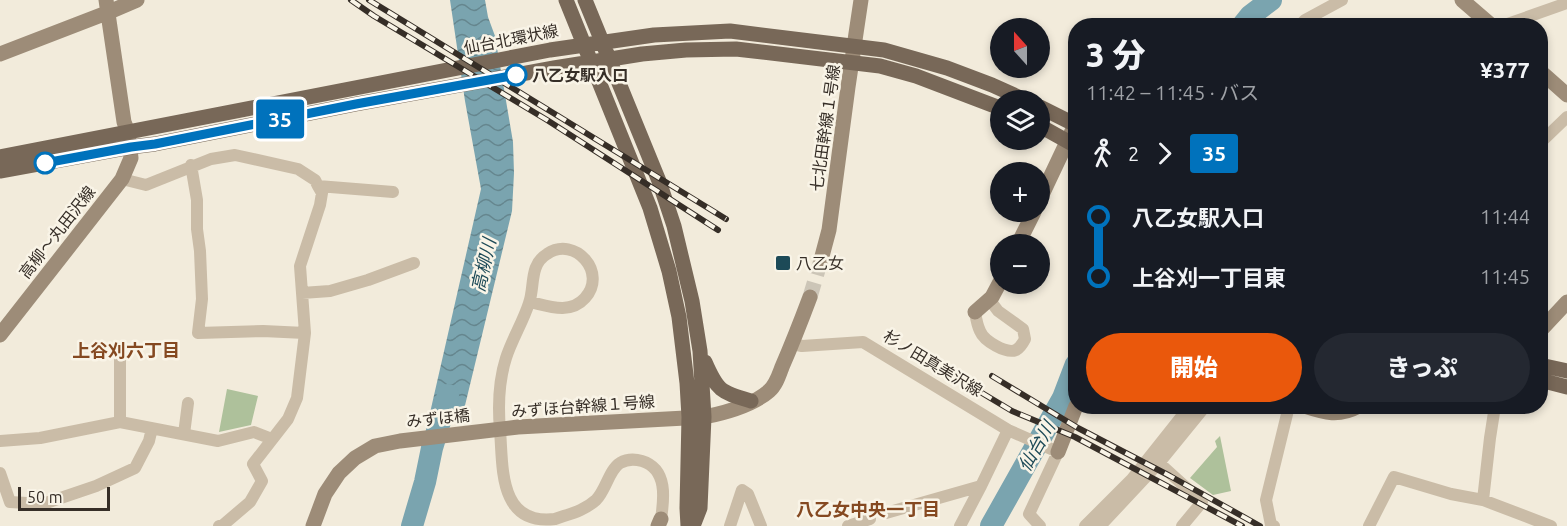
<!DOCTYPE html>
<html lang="ja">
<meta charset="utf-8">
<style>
body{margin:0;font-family:Ubuntu,"Noto Sans JP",sans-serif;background:#242831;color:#f1f3f6;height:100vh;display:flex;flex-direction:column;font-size:22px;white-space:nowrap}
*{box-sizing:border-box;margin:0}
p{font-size:20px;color:#9ea1a6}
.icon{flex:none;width:33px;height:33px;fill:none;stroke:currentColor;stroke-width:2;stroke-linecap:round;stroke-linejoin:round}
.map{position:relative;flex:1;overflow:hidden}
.details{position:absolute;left:1068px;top:18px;width:480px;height:396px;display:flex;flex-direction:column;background:#171b24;border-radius:24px;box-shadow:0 3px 9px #0003}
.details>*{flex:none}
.badge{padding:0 12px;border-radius:4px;font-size:21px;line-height:39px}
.needle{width:39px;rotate:339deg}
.tools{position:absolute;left:990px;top:18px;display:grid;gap:12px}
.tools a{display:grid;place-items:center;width:60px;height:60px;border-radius:50%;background:#171b24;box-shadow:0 3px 9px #0003;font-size:30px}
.scale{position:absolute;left:18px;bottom:15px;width:92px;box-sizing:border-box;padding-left:6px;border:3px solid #362e27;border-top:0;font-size:16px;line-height:21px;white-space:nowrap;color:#362e27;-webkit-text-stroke:4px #f9f4e7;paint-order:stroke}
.map>.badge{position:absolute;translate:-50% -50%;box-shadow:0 0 0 3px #fff}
.legs{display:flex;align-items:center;gap:9px;height:66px;padding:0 18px;font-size:20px}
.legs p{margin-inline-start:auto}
.head{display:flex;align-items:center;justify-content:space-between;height:102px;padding:0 18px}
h1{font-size:33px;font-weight:800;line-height:45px}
.primary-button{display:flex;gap:12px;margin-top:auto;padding:12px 18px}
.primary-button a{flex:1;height:69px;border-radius:36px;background:#ea580c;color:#fff;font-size:24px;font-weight:800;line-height:69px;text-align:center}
.primary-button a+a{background:#242831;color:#f1f3f6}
ul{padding:0 18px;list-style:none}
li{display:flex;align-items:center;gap:21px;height:60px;font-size:22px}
li i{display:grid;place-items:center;width:9px;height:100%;margin:0 8px;background:currentColor}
li i::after{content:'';width:15px;height:15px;margin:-8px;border:4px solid;border-radius:50%;background:#171b24}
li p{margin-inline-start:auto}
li:first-child i{background:linear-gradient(#0000 50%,currentColor 0)}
li:last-child i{background:linear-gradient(currentColor 50%,#0000 0)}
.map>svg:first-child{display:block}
.green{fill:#aec19b}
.water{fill:url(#water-waves)}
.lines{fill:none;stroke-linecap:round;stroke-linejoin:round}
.river{stroke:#7aa4af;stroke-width:22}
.secondary-tunnel{stroke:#ccc5b7;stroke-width:15;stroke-dasharray:15 8;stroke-linecap:butt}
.street{stroke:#cabca7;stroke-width:12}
.secondary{stroke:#9d8c78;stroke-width:15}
.primary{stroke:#786858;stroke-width:15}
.rail-casing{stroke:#362e27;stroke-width:6}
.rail{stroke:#f9f4e7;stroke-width:4;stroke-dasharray:11;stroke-linecap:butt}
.line-1-casing{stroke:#fff;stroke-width:14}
.line-1{stroke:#0072bc;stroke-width:9}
.stop-1-dot{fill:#fff;stroke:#0072bc;stroke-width:3}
.poi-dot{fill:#1d4a57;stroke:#f9f4e7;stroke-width:2}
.labels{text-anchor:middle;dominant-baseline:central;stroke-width:5;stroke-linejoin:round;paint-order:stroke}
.street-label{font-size:16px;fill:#362e27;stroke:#f9f4e7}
.stop-label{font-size:16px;font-weight:bold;fill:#362e27;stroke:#f9f4e7;text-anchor:start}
.poi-label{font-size:16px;fill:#362e27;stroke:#f9f4e7;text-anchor:start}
.water-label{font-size:18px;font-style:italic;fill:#1d4a57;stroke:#f9f4e7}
.neighbourhood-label{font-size:18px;font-weight:bold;fill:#854921;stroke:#f9f4e7}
</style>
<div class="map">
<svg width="1567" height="526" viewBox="0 0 1567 526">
<defs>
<pattern id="water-waves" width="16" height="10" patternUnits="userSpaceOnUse" patternTransform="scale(1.5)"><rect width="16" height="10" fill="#7aa4af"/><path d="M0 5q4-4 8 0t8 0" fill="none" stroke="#65868e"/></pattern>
</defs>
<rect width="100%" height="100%" fill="#f2ebdb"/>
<!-- green -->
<path class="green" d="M227,389L258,396L251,425L219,432Z
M1220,436L1231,491L1213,495L1190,478L1217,447L1215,441Z"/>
<!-- water -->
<path class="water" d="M450,0H485L488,17L495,36L513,142L514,173L512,211L461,422L427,426L481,189L465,101Z"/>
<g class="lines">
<!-- river -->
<path class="river" d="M1242,26L1250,16L1271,0
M412,526L425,482L432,448L448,395
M991,526L1063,398L1076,364"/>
<!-- secondary-tunnel -->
<path class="secondary-tunnel" d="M810,297L821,260"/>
<!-- street -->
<path class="street" d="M1299,26L1305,20L1342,0
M1502,26L1567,3
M1540,143L1567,117
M191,165L197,200V229L200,251L202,299L198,333L263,331L305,333
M122,179L146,185L211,159L235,155L298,169L315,180L318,186L322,193L320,205L300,266L305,333L297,398L288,419L253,464L262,481L250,502L223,525L219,526
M318,186L393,192
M302,293L330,291L368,280L414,263
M530,302C548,306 570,315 585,298C608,273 575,235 547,254C529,265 535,286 529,303C523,322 512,339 506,358C499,380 498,407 500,430C503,466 498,526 555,519C569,514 584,511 596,500C606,490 609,470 620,463C627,459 635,459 642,461C668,469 664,499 661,519
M975,312C976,318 977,325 980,331C984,341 1006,354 1016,350C1021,347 1023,343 1025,339L1023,329L998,311L989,299
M792,344L802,346L863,342L1008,430L1058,452L1029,514L1040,526
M120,422V360
M184,434L188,403
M0,441L40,438L120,422L218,441L254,432L272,439
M1159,463L1202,502L1182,526
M0,473L10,502L43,504L96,486L135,468L149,441L152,428
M1483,500L1490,438L1495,406
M886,513L981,486
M730,526L742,490L748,494L761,526
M848,526L870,519
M960,526L981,486L1008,430
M1085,526L1132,479L1190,406
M1100,526L1159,463L1203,409L1204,406
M1274,526L1271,525L1266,500L1289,406
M1369,526L1394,477L1451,494L1483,500L1551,526"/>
<!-- secondary -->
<path class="secondary" d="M1462,0L1492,26
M0,54L109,12L137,0
M1540,71L1567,95
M1040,199L1075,125
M1018,244L1034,212
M821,260L829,230L848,87L861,0
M975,312L992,297L1000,282
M1540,331L1567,302
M0,335L122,179L131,158L128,132L124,122L106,0
M1304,406C1325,413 1339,417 1359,406
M1058,452L1076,406
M313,526L325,494L339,473L355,458L375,446L400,441L518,427L704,417C724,413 753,405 769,391C776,385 779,375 782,367C792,344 801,321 810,297
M658,526L661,519"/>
<!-- primary -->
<path class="primary" d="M566,0L650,208L669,271L679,317L687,383L689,417L687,508L688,526
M585,0L659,181L674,226L692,301L700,351L704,417L700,508L693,526
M1040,107L1076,125
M1040,126L1076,146
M0,157L550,50L654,35L730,31L884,50L947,68L992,85L1025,100
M0,171L131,147L155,144L356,104L554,68L642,54L686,50L736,49L880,66L916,76L1000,108
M705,362C718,392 721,392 751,401
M1540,365L1567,371
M1540,380L1567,387"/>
<!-- rail casing -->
<g class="rail-casing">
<path id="rail" d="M351,0L374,16L547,120L718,230
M369,0L726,219
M992,376L1078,428L1170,476L1260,526
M982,393L1012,411L1075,437L1242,526"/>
</g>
<!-- rail -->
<use href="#rail" class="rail"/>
</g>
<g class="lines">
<!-- line-1 casing -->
<g class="line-1-casing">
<path id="line-1" d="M45,163L131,147L155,144L356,104L516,75"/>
</g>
<!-- line-1 -->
<use href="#line-1" class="line-1"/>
</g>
<!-- markers -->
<g class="stop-1-dot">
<circle cx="516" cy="75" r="10"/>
<circle cx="45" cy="163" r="10"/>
</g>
<rect class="poi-dot" x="775" y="255" width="16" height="16" rx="3"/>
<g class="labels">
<!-- street labels -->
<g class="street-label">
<text transform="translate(511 39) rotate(-11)">仙台北環状線</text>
<text transform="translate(825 128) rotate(-82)">七北田幹線１号線</text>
<text transform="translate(57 232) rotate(-52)">高柳～丸田沢線</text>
<text transform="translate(933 363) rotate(31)">杉ノ田真美沢線</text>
<text transform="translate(583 406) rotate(-4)">みずほ台幹線１号線</text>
<text transform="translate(438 418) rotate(-6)">みずほ橋</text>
</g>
<!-- stop labels -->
<g class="stop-label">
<text x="532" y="75">八乙女駅入口</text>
</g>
<!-- poi labels -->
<g class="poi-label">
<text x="796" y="263">八乙女</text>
</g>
<!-- water labels -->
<g class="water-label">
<text transform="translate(483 265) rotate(-77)">高柳川</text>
<text transform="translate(1036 446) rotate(-60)">仙台川</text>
</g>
<!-- neighbourhood labels -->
<g class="neighbourhood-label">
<text x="126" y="350">上谷刈六丁目</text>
<text x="868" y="509">八乙女中央一丁目</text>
</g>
</g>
</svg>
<div class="tools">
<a><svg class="needle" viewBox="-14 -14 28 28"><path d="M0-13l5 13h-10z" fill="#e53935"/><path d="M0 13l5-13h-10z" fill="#9ea1a6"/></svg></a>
<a><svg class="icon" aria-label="layers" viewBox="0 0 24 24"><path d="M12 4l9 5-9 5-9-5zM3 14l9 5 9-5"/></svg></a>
<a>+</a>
<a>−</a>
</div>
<div class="scale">50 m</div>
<b class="badge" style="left:280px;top:119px;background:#0072bc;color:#fff">35</b>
<section class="details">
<div class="head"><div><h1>3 分</h1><p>11:42 – 11:45 · バス</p></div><b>¥377</b></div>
<div class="legs"><svg class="icon" aria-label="walk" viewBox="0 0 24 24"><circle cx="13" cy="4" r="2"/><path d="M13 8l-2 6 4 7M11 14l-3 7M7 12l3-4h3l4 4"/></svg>2<svg class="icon" aria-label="forward" viewBox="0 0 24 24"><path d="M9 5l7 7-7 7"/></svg><b class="badge" style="background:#0072bc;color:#fff">35</b></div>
<ul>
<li><i style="color:#0072bc"></i><b>八乙女駅入口</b><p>11:44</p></li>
<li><i style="color:#0072bc"></i><b>上谷刈一丁目東</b><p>11:45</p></li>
</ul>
<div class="primary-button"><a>開始</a><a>きっぷ</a></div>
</section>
</div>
